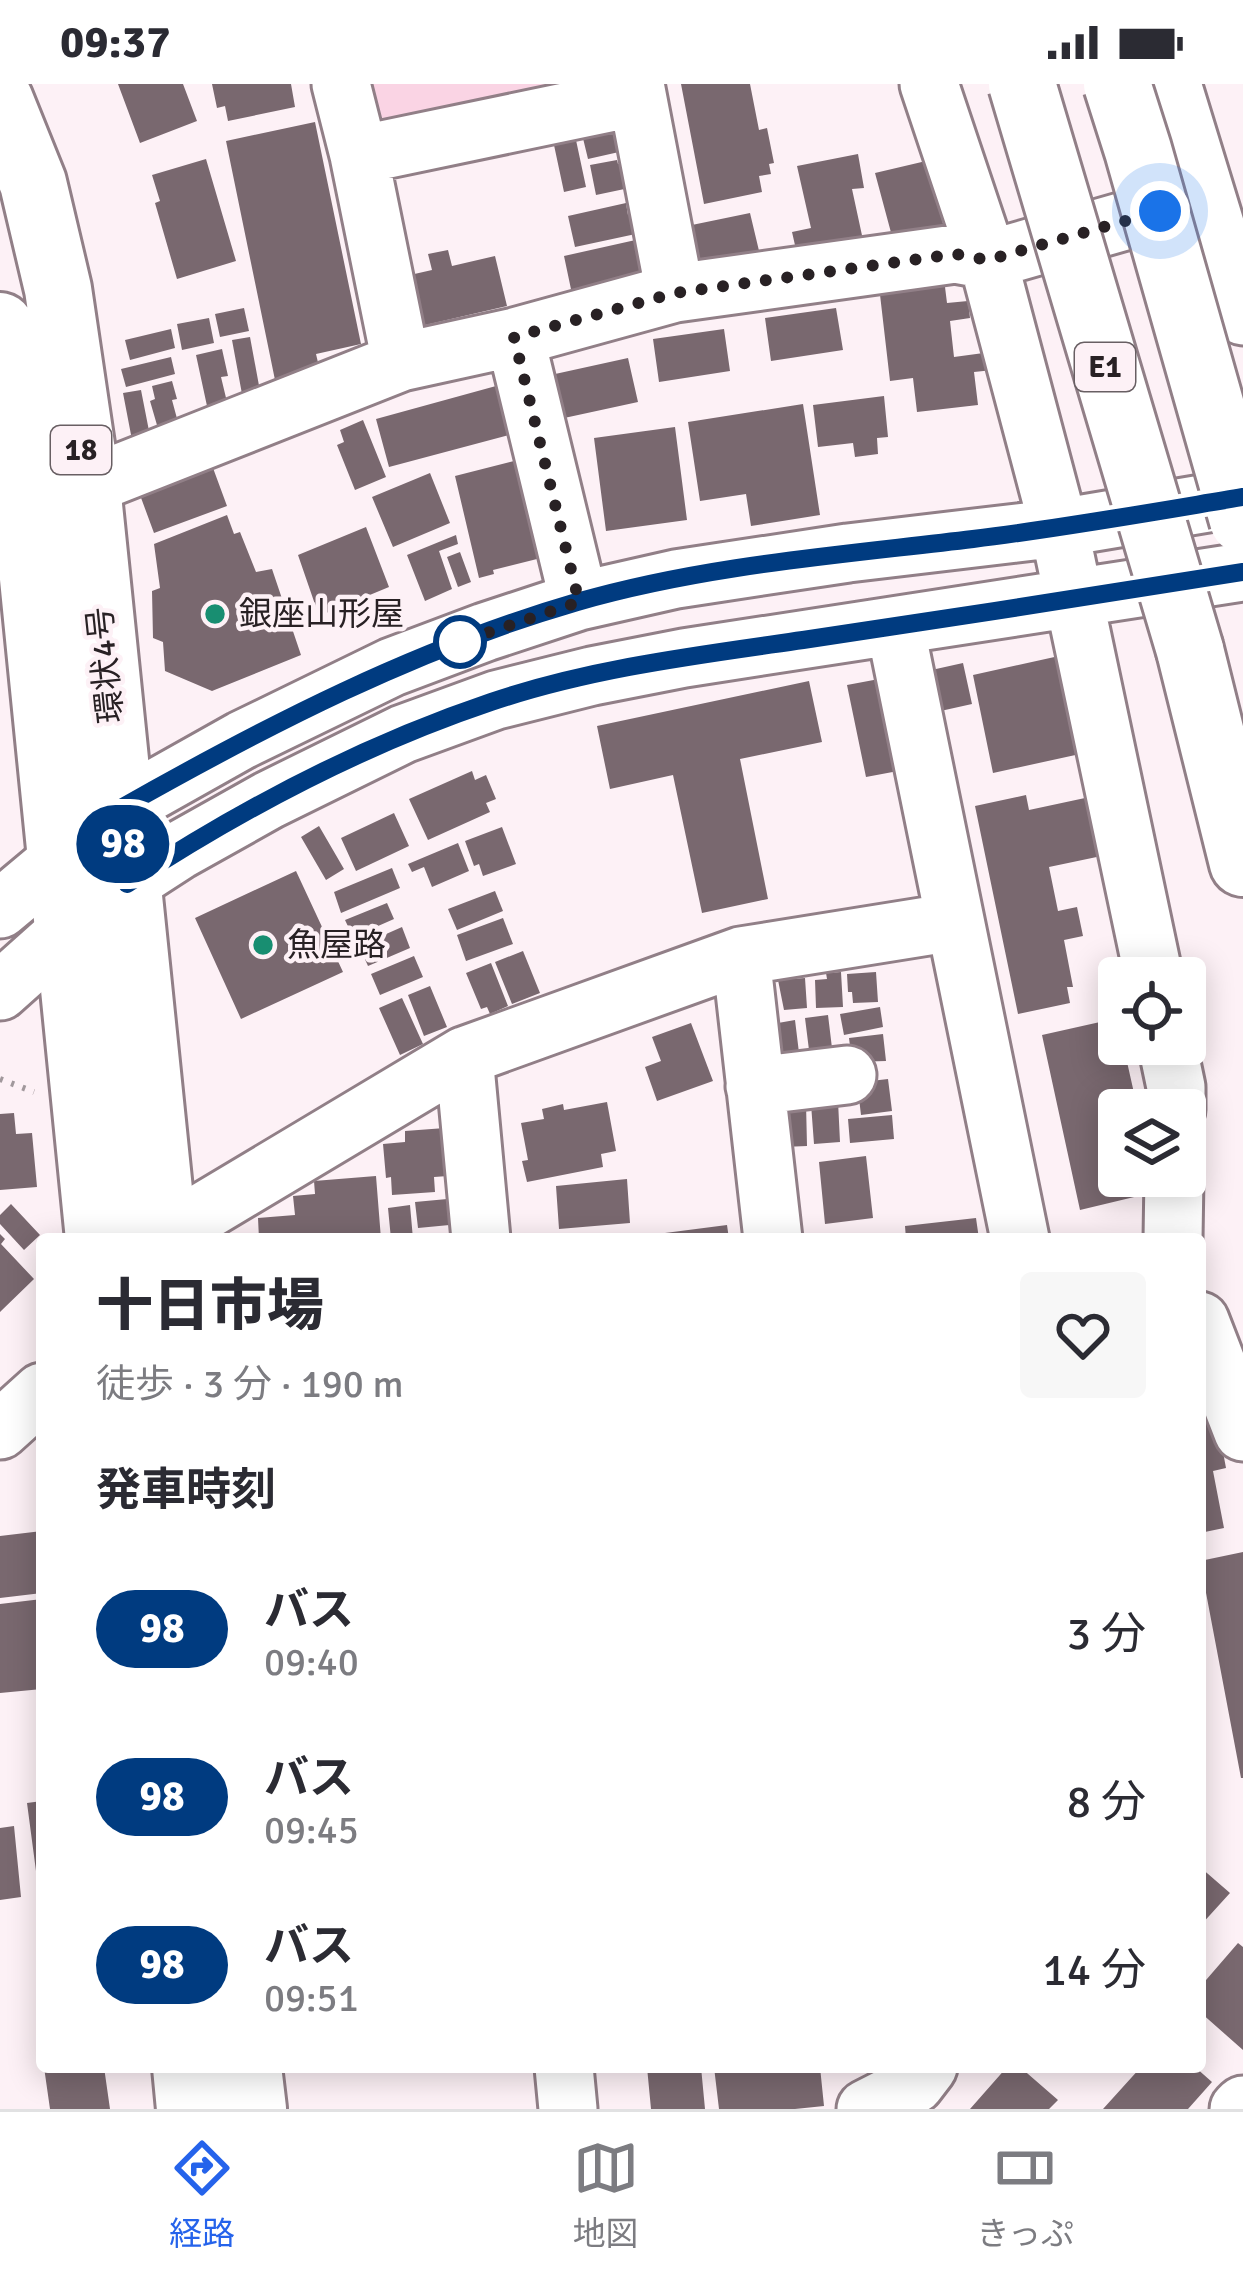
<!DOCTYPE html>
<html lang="ja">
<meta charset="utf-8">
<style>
body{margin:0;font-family:Signika,"Noto Sans JP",sans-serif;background:#f7f7f7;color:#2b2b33;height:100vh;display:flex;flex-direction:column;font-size:45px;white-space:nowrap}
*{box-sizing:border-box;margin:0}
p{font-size:39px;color:#7c7c81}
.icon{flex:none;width:66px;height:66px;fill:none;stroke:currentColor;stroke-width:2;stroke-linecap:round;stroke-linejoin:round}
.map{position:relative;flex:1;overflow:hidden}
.sheet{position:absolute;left:36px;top:1149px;width:1170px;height:840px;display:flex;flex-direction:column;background:#fff;border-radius:12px;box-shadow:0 6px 30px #0003}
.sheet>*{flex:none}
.badge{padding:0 24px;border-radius:39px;font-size:42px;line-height:78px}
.fabs{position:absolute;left:1098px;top:873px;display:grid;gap:24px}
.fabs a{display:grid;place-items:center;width:108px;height:108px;border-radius:12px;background:#fff;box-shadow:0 6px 30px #0003;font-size:60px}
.you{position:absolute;width:60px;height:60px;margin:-30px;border:9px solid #fff;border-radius:50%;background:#1a73e8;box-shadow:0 0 0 18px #1a73e833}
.map>.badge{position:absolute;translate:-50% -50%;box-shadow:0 0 0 6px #fff}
h2{padding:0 60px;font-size:45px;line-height:108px}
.round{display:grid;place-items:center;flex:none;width:126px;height:126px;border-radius:12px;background:#f7f7f7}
.head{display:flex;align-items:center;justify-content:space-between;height:204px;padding:0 60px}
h1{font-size:57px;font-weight:800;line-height:90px}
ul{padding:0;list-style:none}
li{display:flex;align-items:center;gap:36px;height:168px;padding:0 60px}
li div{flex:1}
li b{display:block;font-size:45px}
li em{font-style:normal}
li .badge{min-width:132px;font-weight:700;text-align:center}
.status{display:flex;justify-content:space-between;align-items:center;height:84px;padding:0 60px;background:#fff;direction:ltr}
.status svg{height:33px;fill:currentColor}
.dock{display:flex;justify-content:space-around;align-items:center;height:168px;border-top:3px solid #e1e1e2;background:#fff;font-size:33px;color:#7c7c81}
.dock a{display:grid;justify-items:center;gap:6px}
.dock .active{color:#2563eb}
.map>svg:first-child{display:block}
.green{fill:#fad4e4}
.building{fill:#79686f}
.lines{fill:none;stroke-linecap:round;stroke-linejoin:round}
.minor-casing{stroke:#917f87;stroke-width:63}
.major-casing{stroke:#917f87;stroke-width:72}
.highway-casing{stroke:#917f87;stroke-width:72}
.path{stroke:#a1989c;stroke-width:6;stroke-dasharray:3 9;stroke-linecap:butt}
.minor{stroke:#fff;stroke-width:57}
.major{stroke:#fff;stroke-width:66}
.highway{stroke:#fff;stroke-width:66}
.highway-bridge-casing{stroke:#917f87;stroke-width:72;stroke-linecap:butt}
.highway-bridge{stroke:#fff;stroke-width:66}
.line-casing{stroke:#fff;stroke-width:27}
.line{stroke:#003b80;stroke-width:18}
.walk{stroke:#282124;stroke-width:12;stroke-dasharray:0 21.6}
.poi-dot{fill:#188e71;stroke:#fdf1f6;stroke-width:4.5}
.stop-dot{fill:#fff;stroke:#003b80;stroke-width:6}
.labels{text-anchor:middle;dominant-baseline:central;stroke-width:9;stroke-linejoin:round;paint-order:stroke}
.shield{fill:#fdf1f6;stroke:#685f63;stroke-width:3}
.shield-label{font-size:30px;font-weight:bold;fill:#282124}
.poi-label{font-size:33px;fill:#282124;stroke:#fdf1f6;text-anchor:start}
.street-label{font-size:33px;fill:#282124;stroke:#fdf1f6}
</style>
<div class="status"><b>09:37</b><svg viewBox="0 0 49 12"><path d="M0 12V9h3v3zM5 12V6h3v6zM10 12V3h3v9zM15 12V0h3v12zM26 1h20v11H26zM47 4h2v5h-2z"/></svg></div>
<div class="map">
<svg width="1243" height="2025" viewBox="0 0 1243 2025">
<rect width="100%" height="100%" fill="#fdf1f6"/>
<!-- green -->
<path class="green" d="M368,0H617L382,55Z"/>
<!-- building -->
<path class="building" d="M118,0H183L197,37L140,59Z
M212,0H291L295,23L228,37L225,22L217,24Z
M681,0H750L759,46L767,44L774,79L769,80L771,90L759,92L762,108L704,120Z
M620,36L624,55L617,57L619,68L588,75L581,46Z
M315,38L361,260L316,270L320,287L275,296L226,57Z
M573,42L586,103L564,108L551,47Z
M858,70L864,104L852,105L863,156L797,170L792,148L811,144L797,82Z
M206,75L236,177L177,195L155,119L160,117L152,91Z
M617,76L618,80L629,77L634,103L596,111L590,81Z
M926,77L944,143L893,156L875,89Z
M626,119L628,131L641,128L645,148L575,163L568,132Z
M750,129L760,171L696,183L687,142Z
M640,155L648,193L572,210L564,172Z
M448,166L452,182L495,172L507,222L421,242L410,191L432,186L428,170Z
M944,195L947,219L968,217L970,234L950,237L954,273L991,268L993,286L974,288L978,321L917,328L913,294L890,297L879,202Z
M244,224L249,247L220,253L215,230Z
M836,224L843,266L771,277L765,234Z
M209,234L214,259L182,266L177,240Z
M171,245L175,264L130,276L125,256Z
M724,245L730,287L659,298L653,255Z
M250,253L260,307L242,310L232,256Z
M222,265L228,292L221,293L227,318L207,322L196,271Z
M171,273L175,290L126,303L121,285Z
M628,274L638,318L555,336L546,292Z
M172,297L177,315L172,316L179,342L159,348L150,317L155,315L152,302Z
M496,302L509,351L389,383L376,335Z
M141,306L150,352L132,356L123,309Z
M884,312L888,353L877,354L878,370L855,373L853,359L818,363L813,321Z
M803,320L820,431L751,442L746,410L700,417L688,338Z
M363,336L386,393L355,406L337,361L344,358L340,346Z
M675,343L687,436L606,447L594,354Z
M522,375L545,473L493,486L494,490L479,494L455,392Z
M213,384L227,422L154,449L140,411Z
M430,389L450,439L393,463L372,413Z
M227,431L234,450L240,448L256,488L272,485L301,571L212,607L165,587L163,558L153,554L152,507L160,504L154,460Z
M366,443L389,503L319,532L298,471Z
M456,451L458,460L439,467L452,505L425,517L407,471Z
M460,468L471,498L458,503L447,473Z
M1059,572L1080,670L993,689L973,591Z
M963,579L972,620L936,628L927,587Z
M879,595L898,687L866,693L847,601Z
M809,597L822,658L740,675L768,815L702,829L673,691L610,705L597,642Z
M472,687L475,696L486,691L496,715L486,719L490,728L428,756L409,715Z
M1026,711L1029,726L1099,711L1111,770L1049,783L1058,827L1077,823L1083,852L1064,856L1073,903H1067L1070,919L1018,930L975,722Z
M394,729L409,762L356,787L341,754Z
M319,742L344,785L326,796L301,753Z
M502,743L516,780L483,792L479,780L474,782L465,757Z
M458,759L469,787L432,803L424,783L412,788L408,780Z
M392,784L400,804L341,829L334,808Z
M296,787L343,888L241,935L195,834Z
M495,807L503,827L457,846L448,825Z
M387,819L394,835L353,853L345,836Z
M503,834L513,860L466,877L457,851Z
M402,843L410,864L368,882L359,862Z
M523,867L540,909L512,920L495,878Z
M414,872L423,893L380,911L371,890Z
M491,879L508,922L490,930L487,923L481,925L466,889Z
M841,888L843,923L816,924L815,896L827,895L826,889Z
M876,888L878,918L853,919L852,908H848L847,890Z
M805,894L807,924L784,926L778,896Z
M430,902L447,943L424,952L408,911Z
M402,914L423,960L400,971L379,924Z
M880,923L883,943L844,951L840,930Z
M828,931L832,964L809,966L805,934Z
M1118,934L1119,960H1123L1134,1009L1153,1005L1157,1026H1119V1092H1151L1155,1108L1080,1126L1042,951Z
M795,936L800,977L778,980L776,955H780L778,939Z
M691,939L713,997L657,1017L645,983L661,977L652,953Z
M883,950L886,977L852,978L849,954Z
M888,995L892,1027L861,1031L858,1006L872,1005L871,997Z
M838,1017L840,1058L814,1060L811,1020Z
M607,1018L616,1067L601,1070L603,1083L527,1098L522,1077L528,1076L521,1039L544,1035L542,1025L563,1020L564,1026Z
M786,1019H806L807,1062L783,1063Z
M14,1029L16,1050L32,1049L37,1103L0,1106V1030Z
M892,1031L894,1055L850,1059L848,1035Z
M445,1044L448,1092L434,1093L435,1108L392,1111L391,1093L386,1094L383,1060L405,1058V1047Z
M866,1072L873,1134L825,1140L819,1078Z
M376,1092L381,1155H259L258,1134L295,1131L293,1112L315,1110L314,1097Z
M627,1095L630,1139L559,1145L556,1102Z
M458,1114L460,1140L418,1144L415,1118Z
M11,1120L40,1151L24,1166L0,1140V1131Z
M410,1121L413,1155H391L388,1124Z
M976,1134L979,1155H906L905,1142Z
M727,1141L729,1155H666L665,1149Z
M0,1150L5,1155L1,1160L34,1195L0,1228Z
M1217,1336L1226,1384L1213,1387L1224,1444L1200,1449V1340Z
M42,1447V1509L0,1514V1452Z
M1243,1468V1694H1241L1200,1477Z
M42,1515V1605L0,1609V1520Z
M42,1717V1786L36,1787L27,1719Z
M14,1742L21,1813L0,1816V1744Z
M1200,1783L1230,1809L1200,1842Z
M1238,1859L1243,1863V1966L1200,1928V1903Z
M44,1983H104L110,2025H50Z
M647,1983H701L705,2025H651Z
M714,1983H820L824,2022L795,2025H719Z
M1007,1983H1020L1058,2016L1049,2025H970Z
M1141,1983H1195L1212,1998L1188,2025H1103Z"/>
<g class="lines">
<!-- minor casing -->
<g class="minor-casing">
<path id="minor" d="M341,0L359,71L401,278
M635,0L675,209
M929,0L988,176L1059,444L1154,894
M1172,0L1243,232
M359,71L637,13
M515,253L579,517
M87,402L401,278L515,253L675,209L955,170L988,176L1205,114
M895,542L1020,1155
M0,825L121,724L242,656L392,583L485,548L579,517L676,495L848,469L1059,444L1243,413
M741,872L773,1155
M0,907L66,848L127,800L178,767L269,716L403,650L496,616L592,592L684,574L1243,488
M1167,960L1176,1003V1026
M464,972L481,1155
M755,1002L847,991
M163,1152L464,972L741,872L953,838
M1173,1155L1174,1092
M1200,1237L1243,1348
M0,1346L42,1308
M564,1983L568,2025
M866,2025L915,2000L928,1983
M1239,2025L1243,2021"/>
</g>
<!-- major casing -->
<g class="major-casing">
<path id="major" d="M0,17L33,99L58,205L87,402L164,1155
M0,242L13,310L29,454L99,1155
M186,1983L190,2025
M248,1983L253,2025"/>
</g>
<!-- highway casing -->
<g class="highway-casing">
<path id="highway" d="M1190,566L1243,779"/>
</g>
<!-- path -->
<path class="path" d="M0,995L34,1008"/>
<!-- minor -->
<use href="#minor" class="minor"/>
<!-- major -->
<use href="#major" class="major"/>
<!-- highway -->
<use href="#highway" class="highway"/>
<!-- highway-bridge casing -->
<g class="highway-bridge-casing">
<path id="highway-bridge" d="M1022,0L1190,566
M1117,0L1138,66L1243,436"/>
</g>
<!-- highway-bridge -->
<use href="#highway-bridge" class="highway-bridge"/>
</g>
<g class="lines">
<!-- line casing -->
<g class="line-casing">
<path id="line" d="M1243,413C1153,428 1063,444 973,455C841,471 705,481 577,518C415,565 266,642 121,724L127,800C240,726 363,661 491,618C591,584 699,571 803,556C950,534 1096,512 1243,488"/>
</g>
<!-- line -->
<use href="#line" class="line"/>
<!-- walk -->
<path class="walk" d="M460,558L454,560L579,518L514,253L675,209L955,170L988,176L1160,127"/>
</g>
<!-- markers -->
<g class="poi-dot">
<circle cx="215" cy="530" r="12"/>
<circle cx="263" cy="861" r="12"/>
</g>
<circle class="stop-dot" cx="460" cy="558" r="24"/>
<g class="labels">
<!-- shield labels -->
<g class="shield">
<rect x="1075" y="259" width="60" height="48" rx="9"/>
<rect x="51" y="342" width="60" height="48" rx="9"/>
</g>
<g class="shield-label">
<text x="1105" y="283">E1</text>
<text x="81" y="366">18</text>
</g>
<!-- poi labels -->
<g class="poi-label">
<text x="239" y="530">銀座山形屋</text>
<text x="287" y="861">魚屋路</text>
</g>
<!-- street labels -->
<g class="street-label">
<text transform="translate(106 581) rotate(-96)">環状4号</text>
</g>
</g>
</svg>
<div class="fabs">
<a><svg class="icon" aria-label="locate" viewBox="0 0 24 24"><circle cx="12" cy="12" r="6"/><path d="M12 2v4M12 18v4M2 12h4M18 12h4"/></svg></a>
<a><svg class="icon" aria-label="layers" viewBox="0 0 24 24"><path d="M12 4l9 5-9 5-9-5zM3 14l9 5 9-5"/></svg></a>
</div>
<div class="you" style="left:1160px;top:127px"></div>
<b class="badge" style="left:123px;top:760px;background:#003b80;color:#fff">98</b>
<section class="sheet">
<div class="head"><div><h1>十日市場</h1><p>徒歩 · 3 分 · 190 m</p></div><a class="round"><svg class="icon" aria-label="heart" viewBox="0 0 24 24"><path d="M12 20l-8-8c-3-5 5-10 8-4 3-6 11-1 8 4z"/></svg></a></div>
<h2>発車時刻</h2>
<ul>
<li><span class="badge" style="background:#003b80;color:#fff">98</span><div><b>バス</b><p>09:40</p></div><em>3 分</em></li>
<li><span class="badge" style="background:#003b80;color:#fff">98</span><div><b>バス</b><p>09:45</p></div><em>8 分</em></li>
<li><span class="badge" style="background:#003b80;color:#fff">98</span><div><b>バス</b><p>09:51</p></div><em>14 分</em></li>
</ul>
</section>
</div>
<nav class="dock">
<a class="active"><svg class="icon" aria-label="directions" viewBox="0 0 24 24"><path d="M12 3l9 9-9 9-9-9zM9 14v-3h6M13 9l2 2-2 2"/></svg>経路</a>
<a><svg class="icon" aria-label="map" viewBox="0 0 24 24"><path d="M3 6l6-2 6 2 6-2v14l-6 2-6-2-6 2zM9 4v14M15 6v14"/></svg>地図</a>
<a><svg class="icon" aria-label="tickets" viewBox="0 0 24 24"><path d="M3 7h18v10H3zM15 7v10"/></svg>きっぷ</a>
</nav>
